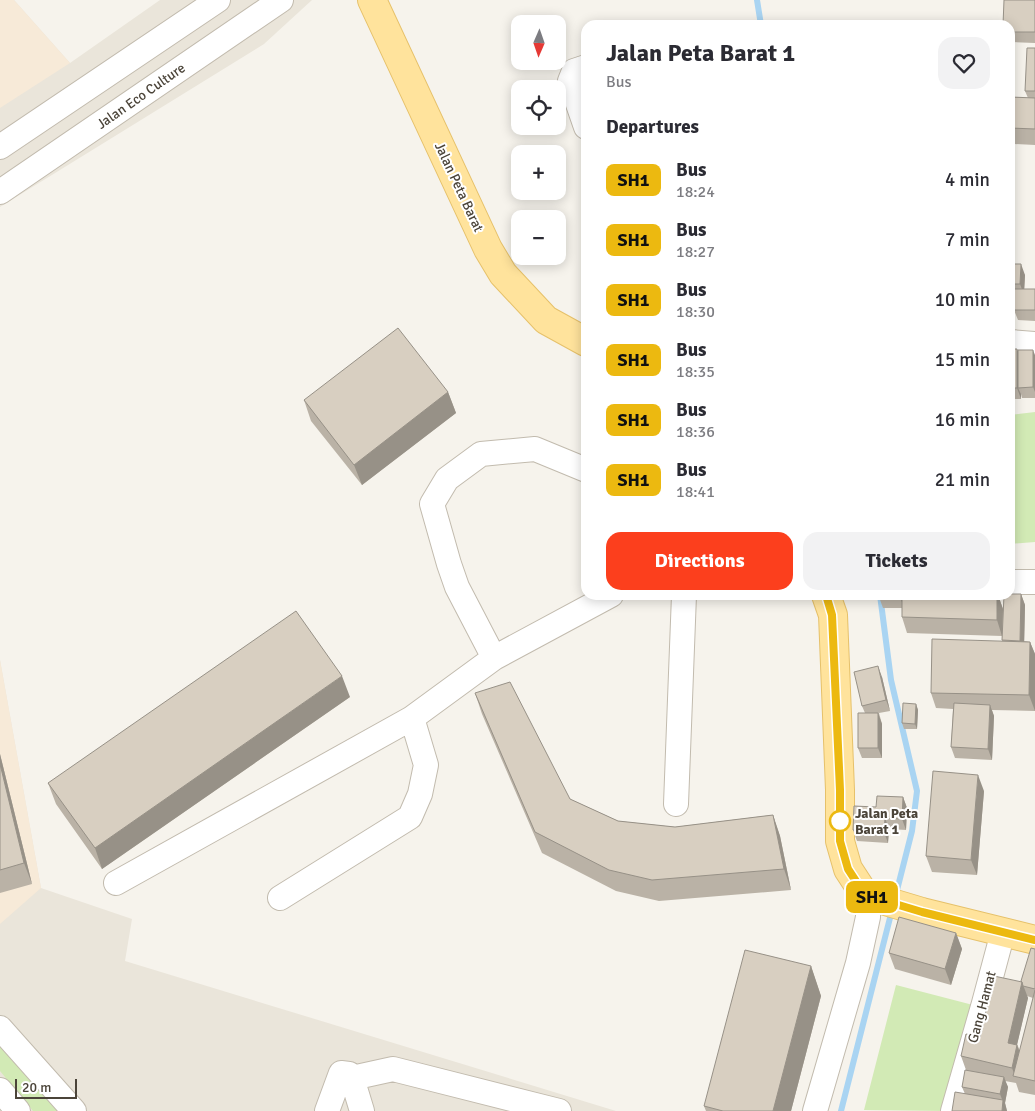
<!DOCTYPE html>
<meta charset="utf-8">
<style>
body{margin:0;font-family:Signika,sans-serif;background:#f2f2f3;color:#2b2b33;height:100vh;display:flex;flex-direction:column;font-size:19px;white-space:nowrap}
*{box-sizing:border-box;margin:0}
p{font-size:16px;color:#7c7c81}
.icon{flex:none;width:28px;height:28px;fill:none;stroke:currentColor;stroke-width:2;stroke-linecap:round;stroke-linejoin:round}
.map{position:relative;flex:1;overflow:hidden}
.side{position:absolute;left:581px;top:20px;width:434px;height:580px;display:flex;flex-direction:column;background:#fff;border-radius:15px;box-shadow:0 2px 12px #0003}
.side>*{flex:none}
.badge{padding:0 10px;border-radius:8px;font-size:18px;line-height:32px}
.needle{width:32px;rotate:182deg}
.fabs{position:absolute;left:511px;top:15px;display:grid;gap:10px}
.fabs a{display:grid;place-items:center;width:55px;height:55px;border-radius:10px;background:#fff;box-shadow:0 2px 12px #0003;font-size:25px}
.scale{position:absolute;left:15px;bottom:12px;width:62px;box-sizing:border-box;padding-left:5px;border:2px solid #4b4439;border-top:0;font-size:14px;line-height:18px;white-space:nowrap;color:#4b4439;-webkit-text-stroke:4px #fff;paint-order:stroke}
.map>.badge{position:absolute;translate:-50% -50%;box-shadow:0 0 0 2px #fff}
h2{padding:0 25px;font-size:19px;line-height:45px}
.round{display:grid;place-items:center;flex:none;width:52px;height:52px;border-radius:15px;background:#f2f2f3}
.head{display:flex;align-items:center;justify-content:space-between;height:85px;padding:0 25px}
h1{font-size:24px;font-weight:700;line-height:38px}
.action{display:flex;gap:10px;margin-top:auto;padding:10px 25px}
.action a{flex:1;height:58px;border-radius:15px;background:#fc3f1d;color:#fff;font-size:20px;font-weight:700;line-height:58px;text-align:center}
.action a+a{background:#f2f2f3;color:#2b2b33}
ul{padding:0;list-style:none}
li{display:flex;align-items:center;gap:15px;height:60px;padding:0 25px}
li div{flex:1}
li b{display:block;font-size:19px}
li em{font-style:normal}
li .badge{min-width:55px;font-weight:700;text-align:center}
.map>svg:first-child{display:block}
.residential{fill:#eae5da}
.commercial{fill:#f7ead8}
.green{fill:#d2eab5}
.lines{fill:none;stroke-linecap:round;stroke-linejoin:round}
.stream{stroke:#a9d4f2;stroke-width:6}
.minor-casing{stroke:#c2bbae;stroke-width:26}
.major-casing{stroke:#e6c16a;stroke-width:30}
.minor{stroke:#fff;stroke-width:24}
.major{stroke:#ffe39c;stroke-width:28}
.wall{fill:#bab2a6;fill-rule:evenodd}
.shaded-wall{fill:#979187}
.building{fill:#d8cfc1;stroke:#979187}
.line-casing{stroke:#fff;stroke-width:11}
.line{stroke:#ecb910;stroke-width:8}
.stop-dot{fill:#fff;stroke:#ecb910;stroke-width:2.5}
.labels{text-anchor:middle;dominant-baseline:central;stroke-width:4;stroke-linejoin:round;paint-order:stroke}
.street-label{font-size:14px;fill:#4b4439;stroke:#fff}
.stop-label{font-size:14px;font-weight:bold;fill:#4b4439;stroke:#fff;text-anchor:start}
</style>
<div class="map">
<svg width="1035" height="1111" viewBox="0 0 1035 1111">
<rect width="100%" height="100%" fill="#f6f3ec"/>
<!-- residential -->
<path class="residential" d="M0,0H14L70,63L160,0H312L264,44L0,207Z
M0,660L41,888L132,919L125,961L616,1111H0Z"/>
<!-- commercial -->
<path class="commercial" d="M0,0H14L70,63L0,108Z
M0,660L41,888L0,924Z"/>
<!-- green -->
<path class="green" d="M1035,412V542L1010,544V415Z
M896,985L973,1005L946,1111L864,1110Z
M0,1040L60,1111H33L0,1071Z"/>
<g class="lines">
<!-- stream -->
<path class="stream" d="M757,0L761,25
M880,595L891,680L917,791L912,831L895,898
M841,1111L892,910"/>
<!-- minor casing -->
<g class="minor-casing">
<path id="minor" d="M586,67L574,71L570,81L586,127
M0,147L218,0
M0,192L281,0
M1010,342L1035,344
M1010,582H1035
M494,658L457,587L449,564L432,504L447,479L481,454L535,449L586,470
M676,804L684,595
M116,883L412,718L494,658L611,595
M280,898L410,817L420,794L426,765L412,718
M0,1028L74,1111
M352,1078L393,1069L559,1111
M0,1090L18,1111
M327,1111L341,1073L349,1074L352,1078L362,1111
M815,1111L858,963L868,917V908L863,892
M953,1111L984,1003L1003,932"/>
</g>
<!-- major casing -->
<g class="major-casing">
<path id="major" d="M372,0L488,249L503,274L546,320L586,342
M826,595L833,615L840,790V841L848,869L863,892L872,897L922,912L1035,940"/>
</g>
<!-- minor -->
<use href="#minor" class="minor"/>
<!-- major -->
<use href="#major" class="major"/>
</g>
<!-- wall -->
<path class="wall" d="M1035,0V43L1010,42V25Z
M1035,48V145L1014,144L1010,132V97L1028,98L1025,91Z
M1010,264L1025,275L1024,289H1035V321L1018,320L1014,310V294H1010Z
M1010,349H1017L1018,353L1035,355V398H1022L1021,394V399H1010Z
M448,392L456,413L362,485L311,421L304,400Z
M1021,594L1025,605L1024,641L1030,642L1035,654V711L992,710L994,716L992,760L955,758L951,747L953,709L936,708L931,693L1002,641V636L907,633L902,617V608H883L879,597V595H998L1003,609Z
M882,677L890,711L879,713L882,724V758H862L858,748L865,713L862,706Z
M475,693L570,799L618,821L675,827L773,815L780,836L791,890L659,901L616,891L542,853L482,714Z
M350,697L102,869L56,804L48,783Z
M916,704L918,710L917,729H904L902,723Z
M0,754L32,884L0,893Z
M984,791L977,875L932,872L926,856Z
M903,797L907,808L906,830L889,829L888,843L857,841L853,830L876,807Z
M956,933L962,949L951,985L895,969L889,953Z
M1035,949V1095L1019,1092L1016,1083L1005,1081L1008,1087L1005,1103L1007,1111H952L965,1094L962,1087L966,1070L961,1056L980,1037L1021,982ZM1027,996L1033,998L1020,1051L1017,1044L1028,998Z
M811,966L821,996L791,1111H706L704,1106Z"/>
<!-- shaded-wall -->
<path class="shaded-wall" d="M1021,264L1025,275L1024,295L1020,284Z
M1017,349L1021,360L1018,388L1021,394V399L1017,388Z
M1033,350L1035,355V392L1033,387Z
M448,392L456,413L362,485L354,465Z
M1021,594L1025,605L1024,652L1020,641Z
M900,595H904V608L900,597Z
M997,595H998L1003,609L1002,636L997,620Z
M1030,642L1035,654V711L1029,695Z
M878,666L882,677L890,711L886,700Z
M342,676L350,697L102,869L95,848Z
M916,704L918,710L917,729L915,724Z
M990,705L994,716L992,760L988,749Z
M878,713L882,724V758L878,748Z
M0,754L32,884L24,863L0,764Z
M978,775L984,791L977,875L971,860Z
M903,797L907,808L906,830L902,819Z
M773,815L780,836L791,890L784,869Z
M885,818L889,829L888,843L884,832Z
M956,933L962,949L951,985L945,969Z
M811,966L821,996L791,1111H773Z
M1022,982L1028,998L1014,1058L1008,1043Z
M1017,1045L1023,1061L1015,1076L1012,1068Z
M1004,1077L1008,1087L1005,1103L1007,1111H1002L1003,1102L1000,1094Z"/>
<!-- building -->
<path class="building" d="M1004,0H1035V32H1010V25H1003Z
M1027,48H1035V91H1025Z
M1010,97L1035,98V129L1010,128Z
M1010,264H1021L1020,284H1010Z
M1014,289H1035V310H1014Z
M398,328L448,392L354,465L304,400Z
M1010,349H1017V388H1010Z
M1018,350H1033V387L1018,388Z
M1010,594H1021L1020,641L1002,640L1004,595H1010Z
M879,595H900V597H879Z
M902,595H997V620L902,617Z
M296,611L342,676L95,848L48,783Z
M932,639L1030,642L1029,695L931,693Z
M878,666L886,700L862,706L854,672Z
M510,682L570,799L618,821L675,827L773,815L784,869L652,880L609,870L535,832L475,693Z
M903,703L916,704L915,724L902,723Z
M954,703L990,705L988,749L951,747Z
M858,713H878V748H858Z
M0,764L24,863L0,870Z
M933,771L978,775L971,860L926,856Z
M877,796L903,797L902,819L885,818L884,832L853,830L854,806L876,807Z
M899,917L956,933L945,969L889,953Z
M1031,948L1035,949V989L1023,986L1022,982L1021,981Z
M745,950L811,966L773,1111H723L704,1106Z
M994,976L1022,982L1008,1043L1017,1045L1012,1068L961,1056L966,1034L980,1037Z
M1035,990V1081L1013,1076Z
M965,1070L1004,1077L1000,1094L962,1087Z
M955,1092L1003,1100L1002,1111H952Z"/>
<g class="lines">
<!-- line casing -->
<g class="line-casing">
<path id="line" d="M826,595L832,615L840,790V841L848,869L863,892L872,897L922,912L1035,940"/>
</g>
<!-- line -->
<use href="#line" class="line"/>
</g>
<!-- markers -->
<circle class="stop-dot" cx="840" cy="821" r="10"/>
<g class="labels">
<!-- street labels -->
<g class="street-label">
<text transform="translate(141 96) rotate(-35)">Jalan Eco Culture</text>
<text transform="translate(459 187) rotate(65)">Jalan Peta Barat</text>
<text transform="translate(982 1007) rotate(-75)">Gang Hamat</text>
</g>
<!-- stop labels -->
<g class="stop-label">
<text x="855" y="813">Jalan Peta<tspan x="855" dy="16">Barat 1</tspan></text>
</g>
</g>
</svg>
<div class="fabs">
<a><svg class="needle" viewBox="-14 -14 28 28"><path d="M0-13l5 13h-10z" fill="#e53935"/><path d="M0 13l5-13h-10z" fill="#7c7c81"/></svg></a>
<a><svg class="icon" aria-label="locate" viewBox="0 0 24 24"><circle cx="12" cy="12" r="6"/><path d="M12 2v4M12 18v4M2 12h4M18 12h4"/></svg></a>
<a>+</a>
<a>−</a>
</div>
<div class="scale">20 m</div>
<b class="badge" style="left:872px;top:897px;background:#ecb910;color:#111">SH1</b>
<section class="side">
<div class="head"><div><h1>Jalan Peta Barat 1</h1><p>Bus</p></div><a class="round"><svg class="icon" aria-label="heart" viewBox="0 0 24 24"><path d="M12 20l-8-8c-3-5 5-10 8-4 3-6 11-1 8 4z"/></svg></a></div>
<h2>Departures</h2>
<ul>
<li><span class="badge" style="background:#ecb910;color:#111">SH1</span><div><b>Bus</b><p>18:24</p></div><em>4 min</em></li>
<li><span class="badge" style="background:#ecb910;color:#111">SH1</span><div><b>Bus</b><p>18:27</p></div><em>7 min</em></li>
<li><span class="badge" style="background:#ecb910;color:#111">SH1</span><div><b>Bus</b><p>18:30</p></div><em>10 min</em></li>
<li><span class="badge" style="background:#ecb910;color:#111">SH1</span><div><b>Bus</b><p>18:35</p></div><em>15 min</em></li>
<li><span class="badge" style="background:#ecb910;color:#111">SH1</span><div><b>Bus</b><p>18:36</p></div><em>16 min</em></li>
<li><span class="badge" style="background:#ecb910;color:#111">SH1</span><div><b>Bus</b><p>18:41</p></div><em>21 min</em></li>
</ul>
<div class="action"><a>Directions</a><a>Tickets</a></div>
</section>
</div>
